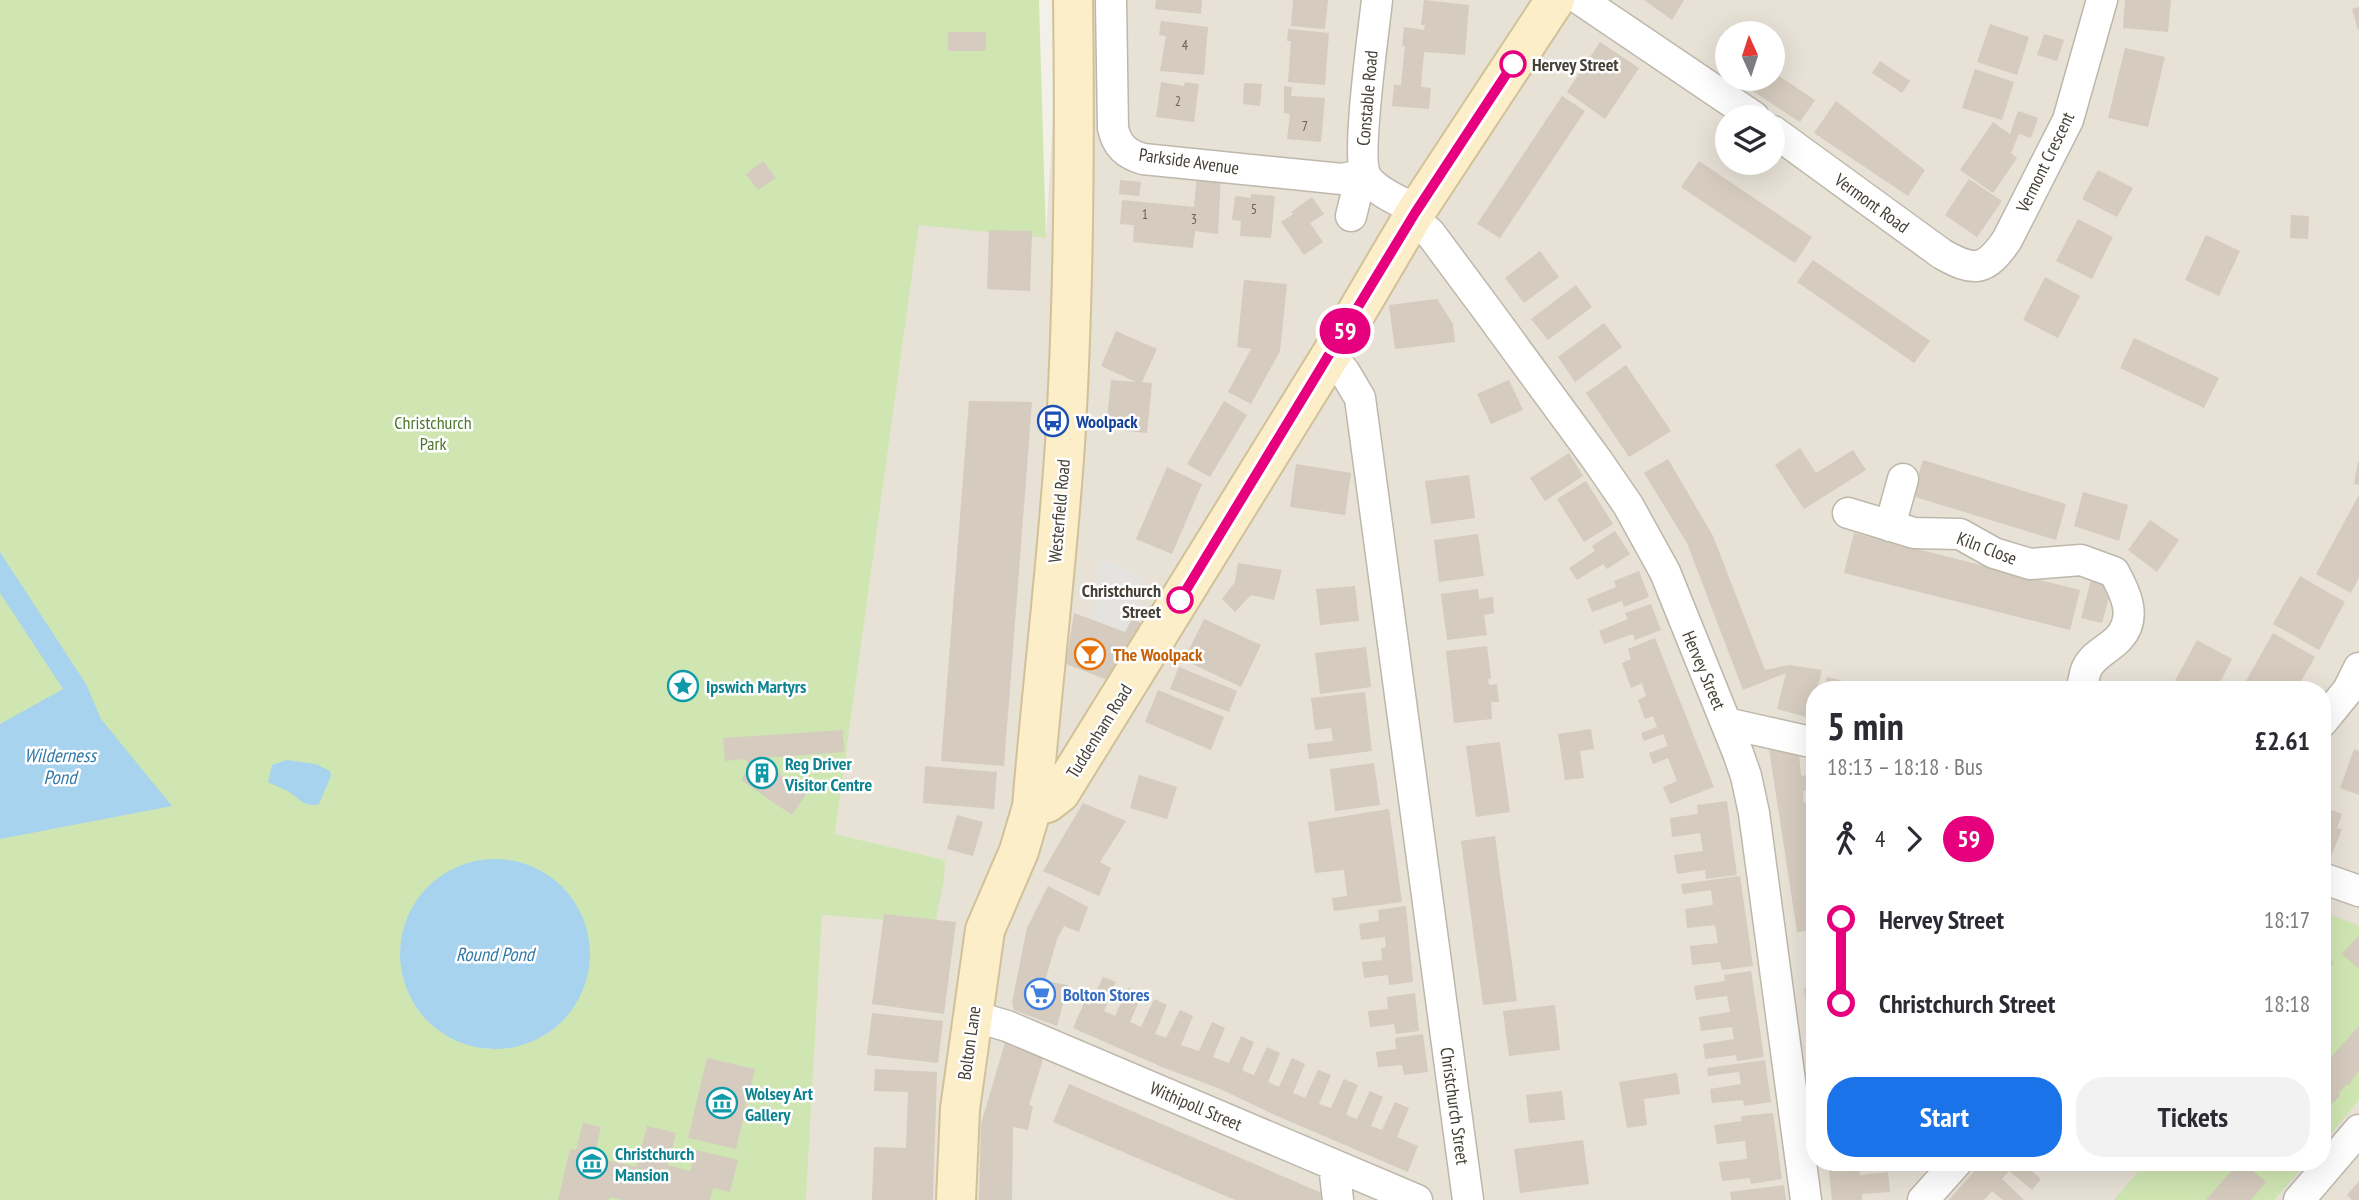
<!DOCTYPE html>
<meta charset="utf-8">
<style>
body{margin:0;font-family:"PT Sans Narrow",sans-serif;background:#f2f2f3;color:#2b2b33;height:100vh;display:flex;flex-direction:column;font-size:26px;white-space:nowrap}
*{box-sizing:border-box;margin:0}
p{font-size:23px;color:#7c7c81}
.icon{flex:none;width:38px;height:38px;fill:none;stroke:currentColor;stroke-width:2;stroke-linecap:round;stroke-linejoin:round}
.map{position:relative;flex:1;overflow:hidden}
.panel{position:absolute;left:1806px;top:681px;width:525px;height:490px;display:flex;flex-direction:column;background:#fff;border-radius:28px;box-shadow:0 7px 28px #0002}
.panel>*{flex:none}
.badge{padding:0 14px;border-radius:23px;font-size:24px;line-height:46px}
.needle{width:46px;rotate:357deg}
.tools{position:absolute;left:1715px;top:21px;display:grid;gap:14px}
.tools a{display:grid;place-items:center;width:70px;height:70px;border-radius:50%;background:#fff;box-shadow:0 7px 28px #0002;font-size:35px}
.map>.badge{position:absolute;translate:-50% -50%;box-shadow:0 0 0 4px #fff}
.legs{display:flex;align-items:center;gap:10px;height:77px;padding:0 21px;font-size:23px}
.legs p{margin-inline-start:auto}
.summary{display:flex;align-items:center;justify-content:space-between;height:119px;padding:0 21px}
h1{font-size:38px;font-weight:700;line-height:52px}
.cta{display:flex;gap:14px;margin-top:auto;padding:14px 21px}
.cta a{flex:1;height:80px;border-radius:28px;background:#1a73e8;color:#fff;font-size:28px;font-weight:700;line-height:80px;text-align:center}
.cta a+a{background:#f2f2f3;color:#2b2b33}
ul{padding:0 21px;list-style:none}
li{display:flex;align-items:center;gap:24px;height:84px;font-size:26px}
li i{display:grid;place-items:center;width:10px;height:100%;margin:0 9px;background:currentColor}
li i::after{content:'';width:18px;height:18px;margin:-9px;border:5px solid;border-radius:50%;background:#fff}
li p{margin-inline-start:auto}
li:first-child i{background:linear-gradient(#0000 50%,currentColor 0)}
li:last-child i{background:linear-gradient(currentColor 50%,#0000 0)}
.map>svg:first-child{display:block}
.residential{fill:#e7e1d6;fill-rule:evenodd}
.green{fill:#d0e6b2;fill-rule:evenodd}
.parking{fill:#e5e3e0}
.water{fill:#a7d3ee}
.building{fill:#d5cbbe}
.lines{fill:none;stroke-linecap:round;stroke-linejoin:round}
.street-tunnel{stroke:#d0cdc5;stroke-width:30;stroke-dasharray:30 15;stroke-linecap:butt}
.street-casing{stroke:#beb7ab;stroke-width:33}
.secondary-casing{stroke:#d1c199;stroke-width:42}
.street{stroke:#fff;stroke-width:30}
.secondary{stroke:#fceec9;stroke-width:38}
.line-1-casing{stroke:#fff;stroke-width:16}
.line-1{stroke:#e6007e;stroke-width:10}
.stop-1-dot{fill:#fff;stroke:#e6007e;stroke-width:3.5}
.labels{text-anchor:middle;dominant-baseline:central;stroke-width:5;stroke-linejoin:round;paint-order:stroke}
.number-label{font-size:14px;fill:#6a6359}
.stop-label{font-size:18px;font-weight:bold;fill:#464037;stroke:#fff;text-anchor:start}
.street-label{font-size:18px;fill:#464037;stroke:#fff}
.transit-label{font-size:18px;font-weight:bold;fill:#164399;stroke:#fff;text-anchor:start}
.park-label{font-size:18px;fill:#4a762c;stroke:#fff}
.food-label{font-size:18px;font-weight:bold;fill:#c56008;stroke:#fff;text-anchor:start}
.culture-label{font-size:18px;font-weight:bold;fill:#0d838f;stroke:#fff;text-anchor:start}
.shop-label{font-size:18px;font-weight:bold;fill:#366cbe;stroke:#fff;text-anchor:start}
.water-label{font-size:19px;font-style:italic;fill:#3279a7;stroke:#fff}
</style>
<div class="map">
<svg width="2359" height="1200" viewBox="0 0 2359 1200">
<rect width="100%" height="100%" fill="#f3f0e8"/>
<!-- residential -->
<path class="residential" d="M1060,0H2359V1200H806L822,915L934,924L945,860L835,834L919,224L1046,237ZM1727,33H1773V79H1727ZM1727,117H1773V163H1727ZM1815,690H2322V1162H1815Z"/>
<!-- green -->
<path class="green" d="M0,0H1039L1046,238L919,225L835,834L945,860L944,880L935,924L822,915L806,1200H0ZM486,860H503L549,1032C529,1044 510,1049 486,1049L403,979L400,946L428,888L455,869Z
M2322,911L2359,926V1100L2322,1144Z
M2146,1162H2307L2274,1200H2114Z"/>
<!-- parking -->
<path class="parking" d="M1101,558L1143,576L1136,612L1125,632L1092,620Z"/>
<!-- water -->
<path class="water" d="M0,552L86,684L101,719L172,806L0,839V724L63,689L0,593Z
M287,760L316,764L330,771L331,776L319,804C305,808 300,799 289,792C283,788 275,786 268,782L272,765Z
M400 954a95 95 0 1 1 190 0a95 95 0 1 1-190 0Z"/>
<!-- building -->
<path class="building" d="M1156,0H1202L1201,14L1155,9Z
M1293,0H1328L1325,29L1291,26Z
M1424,0L1469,5L1465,55L1424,52L1421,87L1431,88L1429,109L1392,106L1394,85H1401L1405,46H1402L1404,27L1424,30L1425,25H1421Z
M1644,0H1684L1672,20Z
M2125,0H2171L2168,32L2123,28Z
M2359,7V30H2358L2352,9Z
M1161,21L1208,27L1204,75L1160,71L1166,36L1159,35Z
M1990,24L2029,37L2017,75L1977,62Z
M1288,29L1329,33L1325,85L1288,82L1291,41H1287Z
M948,32H986V51H948Z
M2044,34L2064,40L2057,61L2037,55Z
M1600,42L1639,68L1605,119L1567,92Z
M2125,48L2165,57L2148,127L2108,118Z
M1880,61L1910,81L1902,93L1872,73Z
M1975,69L2014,82L2002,120L1962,108Z
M1773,72L1815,100L1800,122L1751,90L1758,79H1773Z
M1161,82L1184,86L1185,82L1199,84L1194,122L1156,117Z
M1244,83L1262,84L1260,106L1243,104Z
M1284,86L1292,87L1291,96L1325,98L1321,142L1287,139L1290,114L1284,113Z
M1562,96L1585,111L1500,238L1477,224Z
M1836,101L1925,170L1908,196L1814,133Z
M2018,111L2038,118L2031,138L2019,134L2011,153L2017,158L1993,193L1960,170L1993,122L2010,134Z
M763,161L776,178L758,190L746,174Z
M1699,161L1812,237L1795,263L1681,187Z
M2098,170L2133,188L2117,217L2082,199Z
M1197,173L1221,175L1218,234L1195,231L1193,248L1133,242L1134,225L1120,224L1122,200L1194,207Z
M1969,179L2002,201L1977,237L1945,215Z
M1120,180L1141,182L1139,196L1119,194Z
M1251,194L1275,196L1271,238L1240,236L1241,221L1232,220L1235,196L1251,198Z
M1312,197L1324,214L1310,223L1323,242L1304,255L1281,222L1293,214L1291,212Z
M2291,215L2309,216L2308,239L2290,238Z
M2078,219L2113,237L2092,279L2056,261Z
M989,230L1032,231L1030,291L987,289Z
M2206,235L2240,251L2219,296L2185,280Z
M1540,251L1559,277L1524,303L1505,278Z
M1813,260L1930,341L1914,363L1797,282Z
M2045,277L2080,296L2058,338L2023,320Z
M1244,280L1287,284L1280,351L1251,404L1228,392L1251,349L1237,347Z
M1576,285L1592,307L1548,340L1531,319Z
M1437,299L1453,324L1455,342L1395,349L1389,305Z
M1604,323L1622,347L1575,382L1558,357Z
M1116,331L1157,349L1142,382L1152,383L1147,433L1106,429L1111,380L1136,382L1101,366Z
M2134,338L2219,378L2204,408L2120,368Z
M1626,365L1671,431L1629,457L1586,393Z
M1509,380L1523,410L1491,424L1477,394Z
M969,401L1032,402L1004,766L941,761Z
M1224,401L1247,415L1210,477L1187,464Z
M1800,448L1816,473L1853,450L1866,470L1804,509L1775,465Z
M1569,453L1583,476L1545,501L1530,478Z
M1668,459L1713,536L1765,670L1789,665L1822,670L1817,690H1815L1810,718L1777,709L1786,673L1743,690L1687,543L1644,473Z
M1923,460L2066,504L2056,540L1912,496Z
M2358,462H2359V485L2354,484Z
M1296,464L1351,473L1345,515L1290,507Z
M1167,467L1202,484L1172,554L1136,539Z
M1469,475L1475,518L1431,524L1425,481Z
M1586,481L1613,524L1584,542L1557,499Z
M2083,492L2128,505L2119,541L2074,526Z
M2359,495V578L2351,593L2316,574Z
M2150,520L2179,540L2157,572L2128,550Z
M1615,531L1630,554L1607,569L1603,564L1577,580L1569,568L1595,551L1592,546Z
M1854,533L2080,590L2070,630L1844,573Z
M1478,534L1484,576L1439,582L1434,540Z
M1238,563L1282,570L1274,600L1251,595L1235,612L1222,599L1235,582Z
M1639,571L1649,597L1624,607L1622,601L1592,612L1587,599L1616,587L1614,581Z
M2092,576L2113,582L2102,623L2081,618Z
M2300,576L2345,602L2319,650L2273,624Z
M1355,586L1359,621L1320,625L1316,589Z
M1478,589L1479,599L1493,597L1494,613L1484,615L1487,635L1447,640L1441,594Z
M1651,604L1661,630L1635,640L1633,634L1604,644L1599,631L1628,619L1625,613Z
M1074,613L1125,632L1132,619L1146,625L1113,682L1066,664Z
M1204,619L1261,645L1241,687L1184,660Z
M2273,633L2315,657L2296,690H2260L2246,681Z
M1655,638L1714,787L1670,804L1663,787L1677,781L1668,758L1653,764L1649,753L1668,746L1663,734L1644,741L1641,733L1657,727L1653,716L1645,719L1638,700L1646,696L1642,683L1631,688L1622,663L1631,659L1628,649Z
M2197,640L2232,659L2216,690H2170Z
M1487,646L1491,678L1488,679L1489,685L1497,684L1499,702H1491L1492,719L1454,723L1446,651Z
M1366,647L1371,687L1320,694L1315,653Z
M1179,667L1237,691L1229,712L1170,689Z
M1827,677L1875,689V690H1824Z
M1158,690L1224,717L1211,750L1145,722Z
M1365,692L1372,751L1309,759L1307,744L1333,741L1331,728L1315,730L1311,698Z
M1591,729L1594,749L1580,751L1584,778L1565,780L1558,734Z
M843,730L844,752L765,758V764L807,793L792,815L741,780L751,765L745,759L725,761L723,738Z
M1500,742L1510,812L1476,817L1466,746Z
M1769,749L1799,755L1801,776L1815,774V789L1803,791L1804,803L1815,801V816L1806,817L1809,829L1815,828V843L1811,844L1813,855H1815V930L1797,932Z
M2354,749L2359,751V795L2340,788Z
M1374,763L1380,805L1335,811L1330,769Z
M925,766L997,772L994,809L923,803Z
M1139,775L1177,787L1167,819L1130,808Z
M1727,801L1737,875L1706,879L1705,870L1677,874L1674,855L1703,851L1700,833L1672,837L1670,818L1698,814L1697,805Z
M1083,803L1126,821L1100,862L1111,868L1099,896L1043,871Z
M2326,808L2342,814L2337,828L2342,829L2331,857L2322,853V818Z
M1389,809L1402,902L1334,911L1332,898L1347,896L1344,870L1315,873L1308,822Z
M957,815L983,822L973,856L947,849Z
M1495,836L1517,1001L1483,1005L1461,841Z
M1740,876L1753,966L1722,970L1720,962L1692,965L1690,946L1718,943L1715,925L1687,928L1685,909L1713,905L1712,898L1711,890L1683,894L1681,884Z
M1048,886L1088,907L1079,932L1064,926L1057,939L1045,981L1068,985L1057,1026L1014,1010L1012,1003L1027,928Z
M1406,906L1413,982L1389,985L1388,975L1364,978L1362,962L1382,960L1381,948L1386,947L1385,937L1361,940L1359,924L1379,921L1378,910Z
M884,914L956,922L944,1014L872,1004Z
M2359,935V969L2342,954Z
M2322,953L2334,963L2322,977Z
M1751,971L1764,1057L1737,1061L1736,1055L1705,1059L1703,1044L1734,1039L1732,1027L1701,1031L1699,1017L1730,1012L1727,996L1696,1000L1694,986L1725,981L1724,975Z
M1103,977L1116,982L1104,1011L1115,1016L1128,988L1142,994L1130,1022L1141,1027L1154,999L1167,1005L1155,1034L1161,1036L1166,1038L1180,1010L1193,1016L1181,1045L1199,1051L1212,1022L1225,1028L1213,1057L1229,1063L1241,1036L1254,1042L1242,1070L1248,1073L1254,1075L1267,1047L1280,1053L1268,1082L1279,1087L1292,1058L1305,1064L1293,1093L1305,1098L1318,1070L1331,1075L1319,1104L1331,1108L1344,1079L1358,1085L1346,1114L1351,1117L1357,1119L1370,1091L1383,1097L1371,1126L1382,1130L1395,1102L1409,1108L1397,1137L1418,1146L1408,1172L1275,1115L1218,1088L1162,1067L1073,1028L1084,1003L1090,1005Z
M1815,986V1056H1813L1804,988Z
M1415,993L1419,1031L1396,1034L1394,1024L1370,1027L1368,1011L1388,1009L1387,997Z
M1555,1005L1560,1050L1509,1056L1503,1011Z
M872,1013L943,1021L938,1063L867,1055Z
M2359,1026V1071L2349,1085H2346L2339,1093L2340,1096L2322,1113V1067Z
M1423,1034L1428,1072L1404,1075L1402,1065L1378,1067L1376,1052L1396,1049L1395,1038Z
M1006,1039L1044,1056L1029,1105L1033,1106L1028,1130L1013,1127L1012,1200H979L981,1124Z
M707,1058L755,1069L736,1149L688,1138Z
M1765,1060L1771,1102L1744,1106L1743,1100L1712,1103L1710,1089L1741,1084L1739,1072L1708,1076L1707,1068Z
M875,1069L937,1072L933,1200H872L874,1147L906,1148L908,1092L874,1091Z
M1677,1073L1680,1094L1644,1099L1647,1125L1627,1128L1619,1082Z
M1069,1084L1324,1194L1321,1200H1235L1053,1122Z
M1562,1091L1565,1120L1529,1123L1526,1095Z
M1773,1113L1782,1179L1751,1184L1750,1178L1722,1181L1719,1162L1747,1159L1746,1149L1745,1141L1717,1144L1714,1125L1742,1121L1741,1116Z
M583,1123L601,1127L594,1157L636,1167L647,1126L676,1133L668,1165L690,1171L696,1150L738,1160L730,1192L713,1188L710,1200H622L610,1197L609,1200H558L570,1149L576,1150Z
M1583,1140L1589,1184L1520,1193L1514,1149Z
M1828,1162H1859L1860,1175L1888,1172L1890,1192L1862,1194V1200H1832Z
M1920,1162H1936L1929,1170Z
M1982,1162H2022L2041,1179L2032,1190L2009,1171L2002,1179L2024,1200H2003L1992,1191L1984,1200H1949Z
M2041,1162H2056L2050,1169Z
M2239,1162H2243L2266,1182L2251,1200H2206Z
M2359,1181V1200H2352L2347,1195Z
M1784,1185L1786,1200H1731L1730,1192Z"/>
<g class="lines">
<!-- street-tunnel -->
<path class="street-tunnel" d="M1007,1200L1012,1199"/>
<!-- street casing -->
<g class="street-casing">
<path id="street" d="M1111,0L1113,128C1117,146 1126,154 1143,159L1342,179L1365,174
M1377,0C1374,29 1355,160 1367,178C1377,192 1401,202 1417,210
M1581,0L1754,117
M1773,131L1942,254C1974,272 1985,272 2007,240L2068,120L2102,0
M1351,216L1357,192
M1412,218L1430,233L1485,307L1597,460L1628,505L1665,572L1738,753L1746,776L1754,813L1806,1200
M1329,357L1344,371L1360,398L1468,1200
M1848,513L1914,533L1960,534L1994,553L2030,564L2081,560L2114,572C2125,592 2138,617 2119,638C2109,649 2094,654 2087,668C2084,674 2083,683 2082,690
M1890,526L1903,479
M2322,722L2348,690L2359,668
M1726,723L1815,743
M2322,878L2359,891
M973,1016L1007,1026L1417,1200
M1334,1165L1338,1200
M1923,1200L1957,1162
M2299,1200L2359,1130"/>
</g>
<!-- secondary casing -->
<g class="secondary-casing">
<path id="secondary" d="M1032,807L1047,803L1060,793L1342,337L1415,213L1555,0
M956,1200L960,1109L985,930L1019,851L1032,807C1042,686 1057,565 1065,444C1074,296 1075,148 1073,0"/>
</g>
<!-- street -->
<use href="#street" class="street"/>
<!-- secondary -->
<use href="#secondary" class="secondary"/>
</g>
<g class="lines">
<!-- line-1 casing -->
<g class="line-1-casing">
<path id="line-1" d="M1180,600L1415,213L1513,64"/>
</g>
<!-- line-1 -->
<use href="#line-1" class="line-1"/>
</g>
<!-- icons -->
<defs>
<g id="bus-ring" transform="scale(1.575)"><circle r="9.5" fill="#fff" stroke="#1a4fb4" stroke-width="1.5"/><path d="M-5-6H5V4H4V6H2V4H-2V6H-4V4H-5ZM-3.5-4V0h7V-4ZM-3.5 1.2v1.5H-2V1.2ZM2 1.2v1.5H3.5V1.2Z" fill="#1a4fb4"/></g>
<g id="bar-ring" transform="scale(1.575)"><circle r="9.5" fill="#fff" stroke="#e8710a" stroke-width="1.5"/><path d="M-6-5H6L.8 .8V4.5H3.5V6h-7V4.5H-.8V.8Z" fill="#e8710a"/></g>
<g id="sight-ring" transform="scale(1.575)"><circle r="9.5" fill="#fff" stroke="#0f9aa8" stroke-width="1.5"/><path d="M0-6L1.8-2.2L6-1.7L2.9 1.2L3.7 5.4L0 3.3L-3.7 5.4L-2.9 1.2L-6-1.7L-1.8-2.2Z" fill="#0f9aa8"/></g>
<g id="building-ring" transform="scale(1.575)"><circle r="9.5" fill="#fff" stroke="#0f9aa8" stroke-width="1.5"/><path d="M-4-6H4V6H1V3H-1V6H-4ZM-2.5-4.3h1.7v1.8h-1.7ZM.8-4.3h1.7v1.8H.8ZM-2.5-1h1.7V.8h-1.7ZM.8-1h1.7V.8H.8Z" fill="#0f9aa8"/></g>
<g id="supermarket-ring" transform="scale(1.575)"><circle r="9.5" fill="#fff" stroke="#3f7fe0" stroke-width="1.5"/><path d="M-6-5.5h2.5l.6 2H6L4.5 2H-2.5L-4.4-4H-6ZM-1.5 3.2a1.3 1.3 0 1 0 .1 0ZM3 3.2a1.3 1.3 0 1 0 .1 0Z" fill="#3f7fe0"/></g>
<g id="museum-ring" transform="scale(1.575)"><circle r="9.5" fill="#fff" stroke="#0f9aa8" stroke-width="1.5"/><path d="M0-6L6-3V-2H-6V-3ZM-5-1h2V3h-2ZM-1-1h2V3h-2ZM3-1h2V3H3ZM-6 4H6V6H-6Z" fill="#0f9aa8"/></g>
</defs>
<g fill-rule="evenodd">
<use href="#bus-ring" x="1053" y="421"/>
<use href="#bar-ring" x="1090" y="654"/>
<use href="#sight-ring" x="683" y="686"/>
<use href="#building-ring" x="762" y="773"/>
<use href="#supermarket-ring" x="1040" y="994"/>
<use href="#museum-ring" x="722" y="1103"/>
<use href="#museum-ring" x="592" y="1163"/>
</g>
<!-- markers -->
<g class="stop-1-dot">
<circle cx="1513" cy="64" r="12"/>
<circle cx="1180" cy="600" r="12"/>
</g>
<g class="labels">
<!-- number labels -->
<g class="number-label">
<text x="1185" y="45">4</text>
<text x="1178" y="101">2</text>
<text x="1305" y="126">7</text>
<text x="1254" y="209">5</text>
<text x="1145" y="214">1</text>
<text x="1194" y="219">3</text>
</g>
<!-- stop labels -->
<g class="stop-label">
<text x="1532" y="64">Hervey Street</text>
<text x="1161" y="590" text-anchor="end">Christchurch<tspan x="1161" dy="21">Street</tspan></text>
</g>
<!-- street labels -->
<g class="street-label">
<text transform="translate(1367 98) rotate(-85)">Constable Road</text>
<text transform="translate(1189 161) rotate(8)">Parkside Avenue</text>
<text transform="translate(2045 162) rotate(-64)">Vermont Crescent</text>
<text transform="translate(1872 203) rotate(36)">Vermont Road</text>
<text transform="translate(1059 511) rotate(-85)">Westerfield Road</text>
<text transform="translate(1987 548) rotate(21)">Kiln Close</text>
<text transform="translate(1704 670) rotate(67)">Hervey Street</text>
<text transform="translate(1099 731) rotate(-58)">Tuddenham Road</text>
<text transform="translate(969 1043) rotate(-82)">Bolton Lane</text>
<text transform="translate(1196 1106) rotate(23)">Withipoll Street</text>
<text transform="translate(1455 1106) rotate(82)">Christchurch Street</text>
</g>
<!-- transit labels -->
<g class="transit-label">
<text x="1076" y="421">Woolpack</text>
</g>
<!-- park labels -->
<g class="park-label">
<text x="433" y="422">Christchurch<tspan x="433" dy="21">Park</tspan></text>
</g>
<!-- food labels -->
<g class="food-label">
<text x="1113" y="654">The Woolpack</text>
</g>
<!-- culture labels -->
<g class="culture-label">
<text x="706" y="686">Ipswich Martyrs</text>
<text x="785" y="763">Reg Driver<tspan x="785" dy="21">Visitor Centre</tspan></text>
<text x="745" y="1093">Wolsey Art<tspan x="745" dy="21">Gallery</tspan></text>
<text x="615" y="1153">Christchurch<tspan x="615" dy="21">Mansion</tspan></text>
</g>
<!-- shop labels -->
<g class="shop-label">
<text x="1063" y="994">Bolton Stores</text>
</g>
<!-- water labels -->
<g class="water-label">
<text x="60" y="755">Wilderness<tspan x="60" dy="22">Pond</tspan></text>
<text x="495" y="954">Round Pond</text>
</g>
</g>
</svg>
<div class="tools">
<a><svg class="needle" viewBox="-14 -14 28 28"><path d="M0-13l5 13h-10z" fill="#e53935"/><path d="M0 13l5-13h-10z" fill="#7c7c81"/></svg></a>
<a><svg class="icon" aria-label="layers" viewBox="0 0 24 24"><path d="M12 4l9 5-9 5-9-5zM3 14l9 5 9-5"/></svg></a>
</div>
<b class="badge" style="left:1345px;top:331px;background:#e6007e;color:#fff">59</b>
<section class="panel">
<div class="summary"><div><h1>5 min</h1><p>18:13 – 18:18 · Bus</p></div><b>£2.61</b></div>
<div class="legs"><svg class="icon" aria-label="walk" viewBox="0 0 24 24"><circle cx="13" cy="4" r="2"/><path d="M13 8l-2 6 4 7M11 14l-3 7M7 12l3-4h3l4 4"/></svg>4<svg class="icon" aria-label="forward" viewBox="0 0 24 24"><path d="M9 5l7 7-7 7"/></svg><b class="badge" style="background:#e6007e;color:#fff">59</b></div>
<ul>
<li><i style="color:#e6007e"></i><b>Hervey Street</b><p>18:17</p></li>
<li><i style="color:#e6007e"></i><b>Christchurch Street</b><p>18:18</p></li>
</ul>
<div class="cta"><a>Start</a><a>Tickets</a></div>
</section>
</div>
